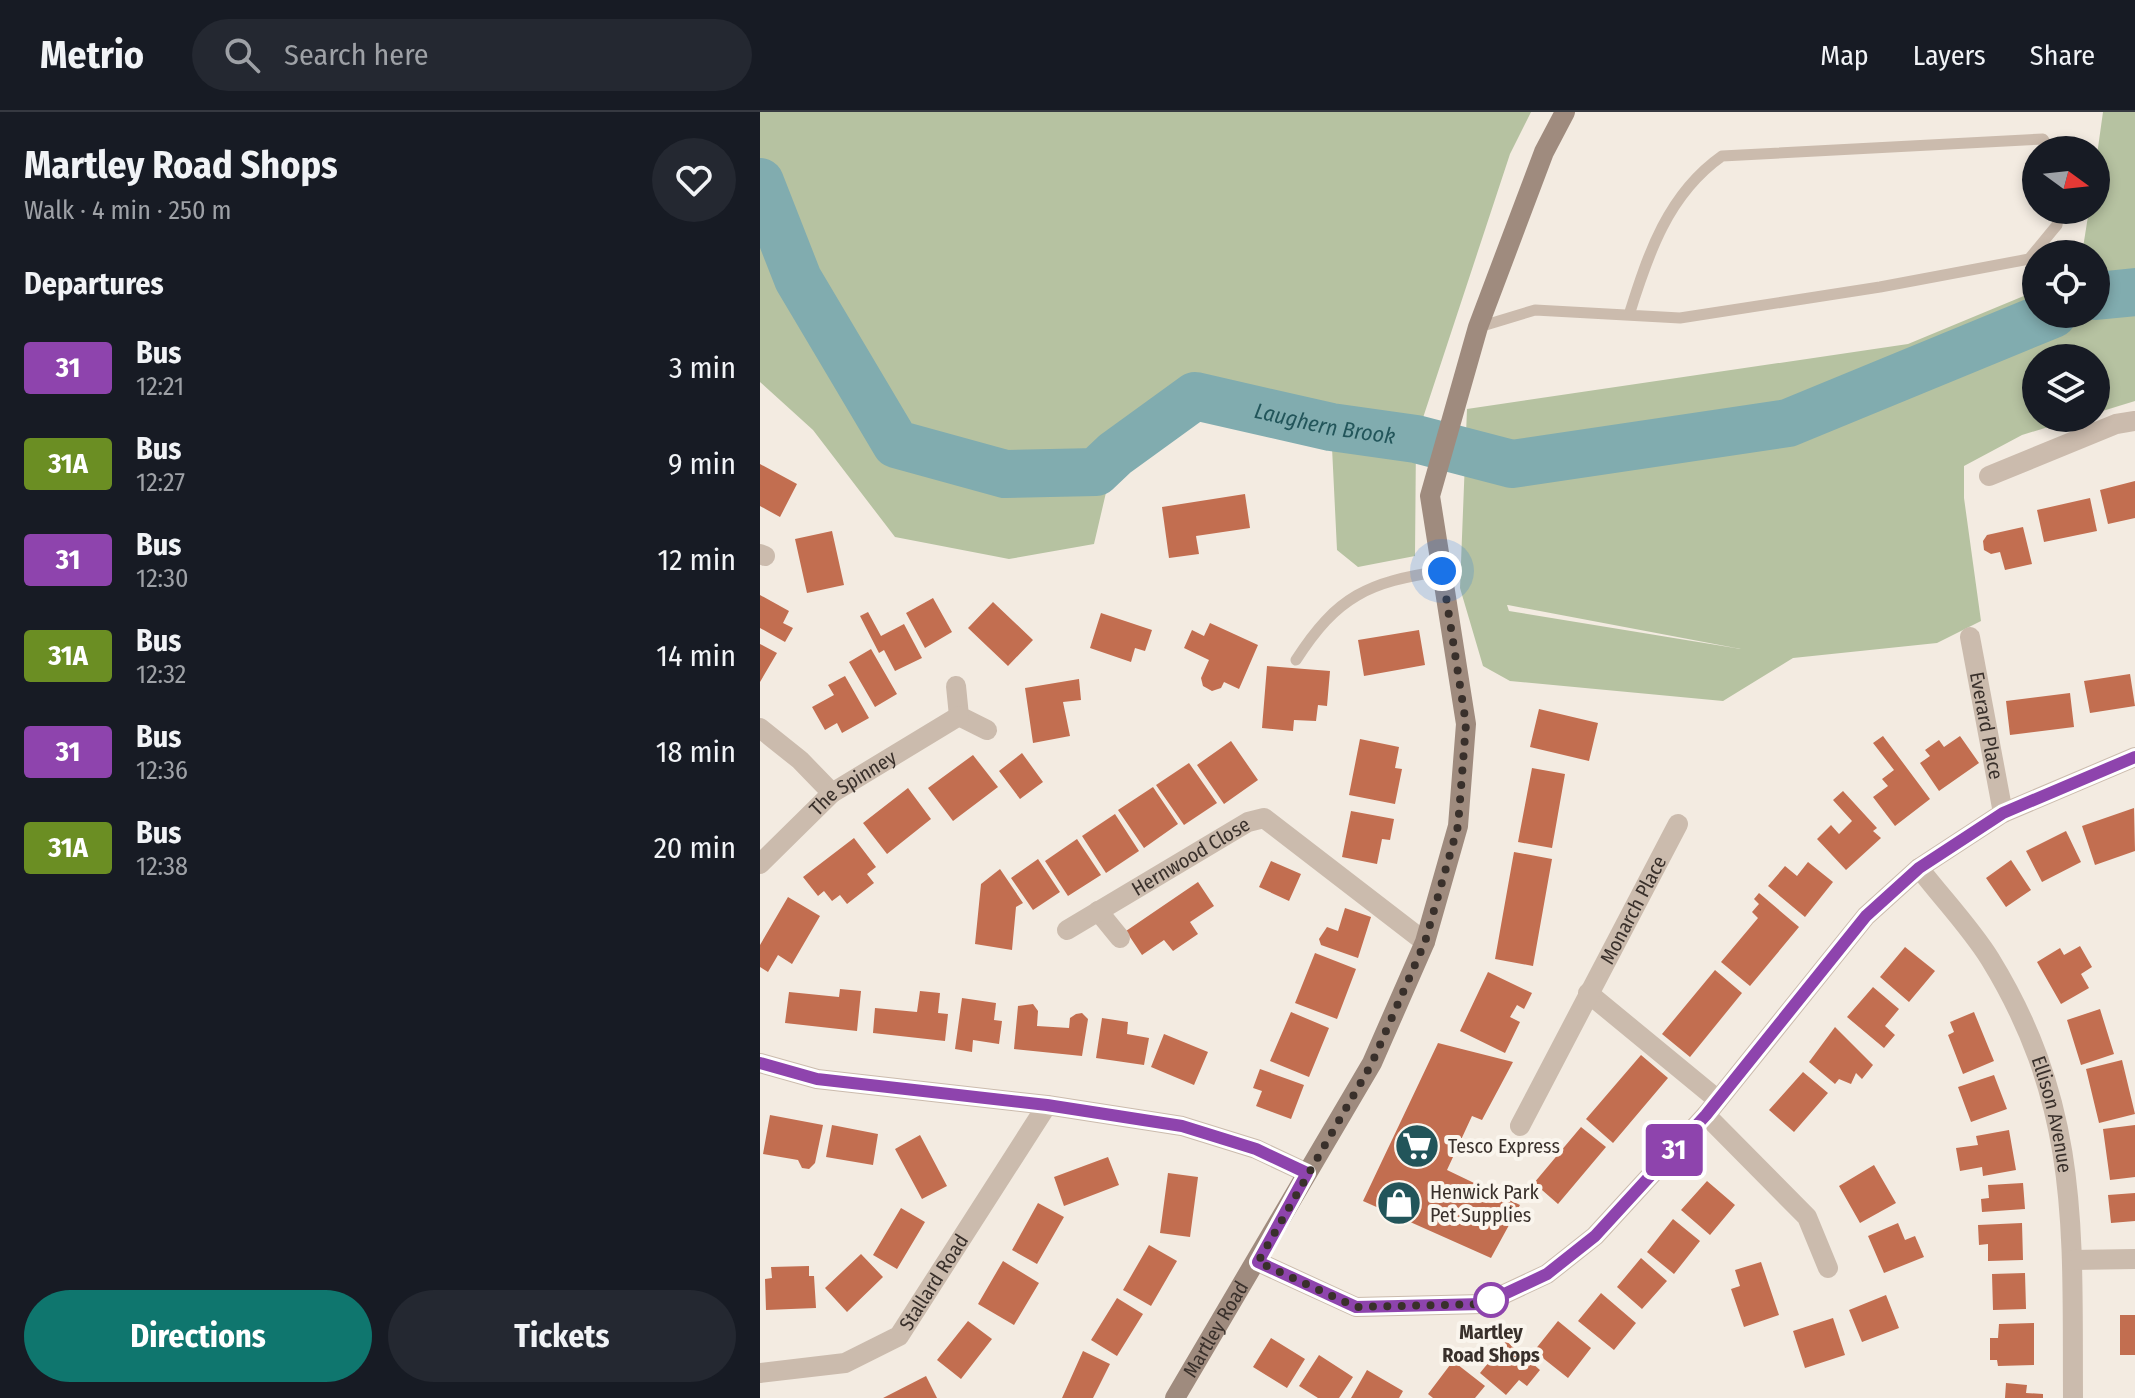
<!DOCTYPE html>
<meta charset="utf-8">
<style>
body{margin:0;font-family:"Fira Sans Condensed",sans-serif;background:#242831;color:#f1f3f6;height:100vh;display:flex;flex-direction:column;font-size:30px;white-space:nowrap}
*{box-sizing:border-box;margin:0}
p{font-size:26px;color:#9ea1a6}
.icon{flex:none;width:44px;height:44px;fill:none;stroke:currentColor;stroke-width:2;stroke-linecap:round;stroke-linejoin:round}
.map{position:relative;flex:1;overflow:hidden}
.panel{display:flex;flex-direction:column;background:#171b24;width:760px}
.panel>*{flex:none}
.badge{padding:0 16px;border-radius:6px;font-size:28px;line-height:52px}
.needle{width:52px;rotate:105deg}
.tools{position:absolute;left:1262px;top:24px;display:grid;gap:16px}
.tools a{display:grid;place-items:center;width:88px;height:88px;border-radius:50%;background:#171b24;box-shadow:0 4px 12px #0003;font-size:40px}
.you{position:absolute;width:40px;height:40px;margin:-20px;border:6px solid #fff;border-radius:50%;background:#1a73e8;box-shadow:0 0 0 12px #1a73e833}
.map>.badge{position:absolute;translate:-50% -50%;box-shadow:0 0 0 4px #fff}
h2{padding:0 24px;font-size:30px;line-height:72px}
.round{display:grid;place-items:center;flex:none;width:84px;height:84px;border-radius:42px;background:#242831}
.summary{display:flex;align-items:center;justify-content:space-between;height:136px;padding:0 24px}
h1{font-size:38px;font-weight:700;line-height:60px}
.action{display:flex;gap:16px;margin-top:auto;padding:16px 24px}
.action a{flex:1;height:92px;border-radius:48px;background:#0f766e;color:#fff;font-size:32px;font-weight:700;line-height:92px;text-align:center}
.action a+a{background:#242831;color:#f1f3f6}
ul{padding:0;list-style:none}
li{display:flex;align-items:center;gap:24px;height:96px;padding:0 24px}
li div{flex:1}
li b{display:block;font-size:30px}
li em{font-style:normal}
li .badge{min-width:88px;font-weight:700;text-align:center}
header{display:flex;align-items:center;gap:48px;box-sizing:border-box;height:112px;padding:0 40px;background:#171b24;border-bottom:2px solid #363941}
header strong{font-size:38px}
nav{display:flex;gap:44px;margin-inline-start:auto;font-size:28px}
.search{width:560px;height:72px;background:#242831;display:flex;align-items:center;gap:20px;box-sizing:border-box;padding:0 28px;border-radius:44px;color:#9ea1a6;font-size:30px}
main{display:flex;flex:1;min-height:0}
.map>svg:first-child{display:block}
.green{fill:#b6c2a1;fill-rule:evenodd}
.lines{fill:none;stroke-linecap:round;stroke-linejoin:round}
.river{stroke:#81acaf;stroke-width:48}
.building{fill:#c26e50}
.lane{stroke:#cbbbad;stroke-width:11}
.street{stroke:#cbbbad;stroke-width:20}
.secondary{stroke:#9f8b7e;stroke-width:20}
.line-casing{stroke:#fff;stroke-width:18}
.line{stroke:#8e44ad;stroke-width:12}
.walk{stroke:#39302b;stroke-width:8;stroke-dasharray:0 14.4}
.stop-dot{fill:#fff;stroke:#8e44ad;stroke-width:4}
.labels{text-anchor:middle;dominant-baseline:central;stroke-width:8;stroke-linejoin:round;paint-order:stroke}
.street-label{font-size:20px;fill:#39302b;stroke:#faf5ed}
.poi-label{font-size:20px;fill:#39302b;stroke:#faf5ed;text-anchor:start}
.stop-label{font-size:20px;font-weight:bold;fill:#39302b;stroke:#faf5ed}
.water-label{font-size:22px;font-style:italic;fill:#22555a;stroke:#faf5ed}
</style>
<header>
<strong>Metrio</strong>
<div class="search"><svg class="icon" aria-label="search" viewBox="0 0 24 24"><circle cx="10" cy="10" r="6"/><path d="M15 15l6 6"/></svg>Search here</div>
<nav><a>Map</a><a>Layers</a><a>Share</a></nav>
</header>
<main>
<section class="panel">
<div class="summary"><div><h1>Martley Road Shops</h1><p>Walk · 4 min · 250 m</p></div><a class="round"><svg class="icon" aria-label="heart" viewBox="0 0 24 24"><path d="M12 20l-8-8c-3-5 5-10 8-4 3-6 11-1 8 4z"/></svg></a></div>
<h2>Departures</h2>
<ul>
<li><span class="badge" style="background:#8e44ad;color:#fff">31</span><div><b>Bus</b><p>12:21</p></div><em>3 min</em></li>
<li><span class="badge" style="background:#6b8e23;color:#fff">31A</span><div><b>Bus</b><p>12:27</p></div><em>9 min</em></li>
<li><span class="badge" style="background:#8e44ad;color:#fff">31</span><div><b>Bus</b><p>12:30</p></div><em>12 min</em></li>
<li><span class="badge" style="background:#6b8e23;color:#fff">31A</span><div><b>Bus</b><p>12:32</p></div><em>14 min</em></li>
<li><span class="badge" style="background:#8e44ad;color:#fff">31</span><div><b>Bus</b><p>12:36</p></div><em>18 min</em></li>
<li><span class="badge" style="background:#6b8e23;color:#fff">31A</span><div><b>Bus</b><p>12:38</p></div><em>20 min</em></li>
</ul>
<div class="action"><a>Directions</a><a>Tickets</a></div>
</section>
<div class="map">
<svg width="1375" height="1286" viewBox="0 0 1375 1286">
<rect width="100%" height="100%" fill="#f3ebe1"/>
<!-- green -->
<path class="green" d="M0,0H771L750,42L656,327L655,444L598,455L577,438L571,315L435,285L355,342L334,432L249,447L135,425L53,318L0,270Z
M1343,0H1375V289L1336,301V246H1276V306H1318L1262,323L1204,354V386L1221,509L1177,531L1033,546L963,589L750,569L723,554L700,476L707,297L1148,232L1276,179V202H1336V142H1322L1329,98H1336V50ZM747,493H748L981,537L749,499Z"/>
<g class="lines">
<!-- river -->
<g class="river">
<path id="s1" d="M0,70L38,167L136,332L245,362L336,360L355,342L435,284L571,315L656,327L752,352L1028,311L1293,202"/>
<path d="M1336,184L1375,180"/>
</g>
</g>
<!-- building -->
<path class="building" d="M0,352L37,372L20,405L0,394Z
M1375,369V406L1348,412L1340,378Z
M485,382L490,416L436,424L439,442L409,446L402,395Z
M1330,386L1337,419L1284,430L1277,398Z
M1263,415L1272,452L1245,458L1240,440L1231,442L1224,438L1223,429L1227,423Z
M72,419L84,473L47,481L35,427Z
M0,483L29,499L23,511L33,516L25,530L0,516Z
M173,486L192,520L165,536L146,501Z
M233,490L273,528L248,554L208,516Z
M108,500L121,524L144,512L162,546L135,559L124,538L119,541L100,504Z
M341,501L392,518L385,539L375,536L371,550L330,536Z
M450,511L498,533L479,577L464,570L461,576L452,579L443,574L441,566L449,548L424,536L432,518L444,524Z
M659,518L665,553L604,564L598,528Z
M0,532L17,541L0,570Z
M111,537L137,582L115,595L89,550Z
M507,554L570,559L567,594L558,593L556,609L534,608L533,619L502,616Z
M1370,562L1375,594L1330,601L1324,569Z
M85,564L109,606L82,621L77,611L65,618L52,595L74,583L68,573Z
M319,567L321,588L303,590L310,624L273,631L265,576Z
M1310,581L1314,615L1250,623L1246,589Z
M779,597L838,611L829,649L770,635Z
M1123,624L1170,687L1135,714L1113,685L1128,674L1122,667L1134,658L1113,631Z
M1200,624L1219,651L1179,679L1160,651L1170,644L1165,638L1179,628L1184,635Z
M600,627L639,635L635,656L642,657L635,692L589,683Z
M471,629L498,668L464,692L437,653Z
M262,641L283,670L260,687L239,659Z
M213,643L238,675L193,709L168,676Z
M429,651L457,691L424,713L396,673Z
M772,656L805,662L792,736L758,730Z
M393,675L418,712L384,736L358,698Z
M148,676L171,707L127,742L103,711Z
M1083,679L1117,716L1113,719L1121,726L1086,758L1057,727L1071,713L1079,722L1092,709L1073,688Z
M1374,696L1375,739L1335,753L1322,714Z
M591,699L634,707L630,728L622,727L617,752L582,745Z
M355,702L379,739L346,761L322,724Z
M1306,719L1321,750L1282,770L1266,739Z
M94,726L116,755L107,762L114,771L87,792L80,783L72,789L64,779L58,784L43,765Z
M317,727L341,763L308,784L285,749Z
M754,740L792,747L773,854L735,847Z
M278,747L300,780L273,798L251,766Z
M1251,748L1271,778L1246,795L1226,766Z
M511,749L541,762L529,789L499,775Z
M1048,750L1073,770L1045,805L1008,774L1025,754L1037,764Z
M240,757L263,791L256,795L252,838L215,832L221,772Z
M438,770L454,794L430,810L438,822L413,839L404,828L382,843L366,819Z
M999,781L1039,815L990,874L961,850L998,806L992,800L999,792L994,787Z
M28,785L60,804L32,852L18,843L8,860L0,855V833Z
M585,796L611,805L598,846L561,833L559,827L567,815L578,819Z
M1320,834L1332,855L1321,862L1329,876L1301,892L1277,850L1300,836L1304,843Z
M1145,835L1175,859L1149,890L1120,865Z
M555,841L596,857L577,907L535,891Z
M955,858L982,881L930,945L902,922Z
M728,860L772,881L764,897L757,893L750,905L760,910L745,941L700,919Z
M1113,875L1139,897L1125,914L1135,923L1124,936L1087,905Z
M80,877L101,879L97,919L25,911L29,880L79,885Z
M160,879L180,881L178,901L188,902L185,929L113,921L115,896L157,900Z
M202,886L236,891L234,908L242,909L239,932L213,928L212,940L195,937Z
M273,892L278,899L277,914L309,916L310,906L316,902L322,901L328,907L322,944L254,937L258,894Z
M1340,897L1354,942L1321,953L1307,908Z
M531,900L569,916L549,965L510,949Z
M1214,900L1234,949L1203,962L1188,923L1194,920L1190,910Z
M342,906L368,910L367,922L389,926L384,953L336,946Z
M1075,915L1113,953L1102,967L1096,961L1091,972L1079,967L1075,972L1049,950Z
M404,922L448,940L434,973L391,955Z
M678,931L753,950L722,1008L712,1004L687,1058L760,1093L731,1146L603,1089Z
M881,943L908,966L853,1031L826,1007Z
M1362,948L1375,1002L1339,1011L1326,957Z
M500,957L544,973L531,1007L496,994L502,979L493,976Z
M1043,960L1068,981L1034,1020L1009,998Z
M1234,963L1247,997L1211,1010L1198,975Z
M10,1003L63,1013L55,1051L49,1057L42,1056L38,1048L3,1042Z
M72,1013L118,1022L113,1053L66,1045Z
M1375,1013V1065L1350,1068L1343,1017Z
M821,1015L846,1035L798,1092L774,1071Z
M1249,1018L1256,1058L1223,1064L1222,1055L1200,1059L1196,1036L1218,1033L1216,1024Z
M160,1023L187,1074L162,1087L135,1037Z
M348,1045L359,1073L304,1094L294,1065Z
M1114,1053L1136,1091L1100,1111L1079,1074Z
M408,1061L438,1065L430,1125L400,1121Z
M947,1069L975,1093L950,1123L921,1098Z
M1263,1071L1265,1097L1222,1100L1221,1087L1229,1086L1228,1073Z
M1375,1081V1109L1351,1111L1348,1083Z
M278,1091L304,1105L277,1152L252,1138Z
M141,1096L165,1110L137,1157L113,1143Z
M913,1107L940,1129L914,1162L887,1140Z
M1138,1111L1145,1128L1155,1124L1164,1145L1124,1161L1108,1124Z
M1262,1111L1263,1148L1228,1149V1132L1219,1133L1218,1113Z
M389,1133L417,1149L391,1194L363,1178Z
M101,1142L123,1165L87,1200L65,1176Z
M881,1146L907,1169L882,1197L857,1175Z
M243,1149L279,1171L254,1213L218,1192Z
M1001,1150L1019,1203L984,1215L971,1177L980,1174L975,1158Z
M49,1154V1164H54L56,1196L6,1198L5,1167L12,1166L11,1155Z
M1265,1161L1266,1197L1233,1198L1232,1162Z
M841,1181L876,1211L854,1238L818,1209Z
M1126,1183L1139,1216L1102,1230L1089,1198Z
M357,1186L383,1202L357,1244L331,1228Z
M1360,1203H1375V1243H1360Z
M1073,1206L1085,1243L1045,1256L1033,1219Z
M208,1209L232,1227L201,1267L177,1248Z
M798,1209L831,1236L808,1266L774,1239Z
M1274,1211V1253L1238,1254L1237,1248H1230V1226H1238L1239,1212Z
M511,1226L545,1247L527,1276L493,1255Z
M746,1229L780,1258L767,1274L759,1268L746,1283L720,1261Z
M323,1239L350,1252L333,1286H302Z
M559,1243L593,1265L579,1286H558L539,1274Z
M693,1249L725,1274L715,1286H673L668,1282Z
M607,1258L643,1279L639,1286H591Z
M166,1264L177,1286H123Z
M1246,1271L1267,1273L1266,1281L1283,1282V1286H1245Z"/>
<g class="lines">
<!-- lane -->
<path class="lane" d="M869,203C888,142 908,82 962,44L1283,27L1290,38
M719,215L775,198L920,206L1120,175L1269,147L1297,113L1299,98
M536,548C577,484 608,470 682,459"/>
<!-- street -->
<g class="street">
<path d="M1229,364L1356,312L1375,309"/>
<path d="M0,442L5,444"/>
<path id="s2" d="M1210,525L1243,701"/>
<path d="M196,574L199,604L227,618"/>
<path d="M0,616L40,648L72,681"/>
<path id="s3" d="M0,752L72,681L199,604"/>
<path id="s4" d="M1159,756C1182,786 1210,815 1230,847C1321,995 1312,1120 1313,1286"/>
<path d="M338,799L360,826"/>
<path id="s5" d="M307,818L488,710L504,706L665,830"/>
<path d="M828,881L958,988"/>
<path d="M0,951L57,967L287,993L422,1014L496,1037L547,1061"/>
<path d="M946,1003L1047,1105L1068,1156"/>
<path id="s6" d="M760,1014L918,712"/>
<path d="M1312,1148L1375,1147"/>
<path d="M498,1150L596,1195L723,1192L787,1162L835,1124L946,1003L1106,804L1159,756L1243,701L1375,645"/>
<path id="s7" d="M0,1261L85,1251L139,1224L287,993"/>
</g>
<!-- secondary -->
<path class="secondary" id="s8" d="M415,1286L612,951L665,830L698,714L706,612L670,384L718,215L784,40L805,0"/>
</g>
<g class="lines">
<!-- line casing -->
<g class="line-casing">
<path id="line" d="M0,951L57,967L287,993L422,1014L496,1037L547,1061L498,1150L596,1195L723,1192L787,1162L835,1124L946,1003L1106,804L1159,756L1243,701L1375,645"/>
</g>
<!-- line -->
<use href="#line" class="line"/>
<!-- walk -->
<path class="walk" d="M682,459L706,612L698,714L665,830L612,951L498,1150L596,1195L723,1192L731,1188"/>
</g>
<!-- icons -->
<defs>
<g id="supermarket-disc" transform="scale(2.3)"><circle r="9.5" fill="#22555a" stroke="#faf5ed"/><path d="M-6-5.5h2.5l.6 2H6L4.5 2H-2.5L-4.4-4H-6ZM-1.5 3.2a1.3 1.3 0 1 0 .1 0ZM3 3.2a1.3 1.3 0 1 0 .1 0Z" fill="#fff"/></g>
<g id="shop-disc" transform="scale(2.3)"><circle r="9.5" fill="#22555a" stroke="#faf5ed"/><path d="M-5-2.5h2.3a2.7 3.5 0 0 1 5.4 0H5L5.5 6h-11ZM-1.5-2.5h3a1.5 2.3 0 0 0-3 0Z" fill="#fff"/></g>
</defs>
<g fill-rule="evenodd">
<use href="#supermarket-disc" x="657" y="1034"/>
<use href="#shop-disc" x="639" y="1091"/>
</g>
<!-- markers -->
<circle class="stop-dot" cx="731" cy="1188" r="16"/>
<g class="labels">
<!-- street labels -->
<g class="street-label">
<text stroke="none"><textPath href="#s2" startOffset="90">Everard Place</textPath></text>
<text stroke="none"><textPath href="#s3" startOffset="124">The Spinney</textPath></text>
<text stroke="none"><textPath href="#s5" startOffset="144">Hernwood Close</textPath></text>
<text stroke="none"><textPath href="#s6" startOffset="244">Monarch Place</textPath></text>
<text stroke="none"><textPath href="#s4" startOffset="284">Ellison Avenue</textPath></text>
<text stroke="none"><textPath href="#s7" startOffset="210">Stallard Road</textPath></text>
<text stroke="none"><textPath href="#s8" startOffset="80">Martley Road</textPath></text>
</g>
<!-- poi labels -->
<g class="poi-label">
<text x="688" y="1034">Tesco Express</text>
<text x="670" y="1080">Henwick Park<tspan x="670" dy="23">Pet Supplies</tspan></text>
</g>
<!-- stop labels -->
<g class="stop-label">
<text x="731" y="1220">Martley<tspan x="731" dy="23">Road Shops</tspan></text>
</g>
<!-- water labels -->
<g class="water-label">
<text stroke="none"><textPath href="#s1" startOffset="758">Laughern Brook</textPath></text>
</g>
</g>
</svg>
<div class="tools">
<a><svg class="needle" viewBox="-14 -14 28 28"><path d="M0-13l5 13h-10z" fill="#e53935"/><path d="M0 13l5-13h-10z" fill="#9ea1a6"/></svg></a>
<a><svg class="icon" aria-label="locate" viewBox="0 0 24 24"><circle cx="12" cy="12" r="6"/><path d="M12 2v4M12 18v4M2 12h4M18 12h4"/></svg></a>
<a><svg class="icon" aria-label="layers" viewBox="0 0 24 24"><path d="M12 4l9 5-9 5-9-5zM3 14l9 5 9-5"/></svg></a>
</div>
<div class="you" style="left:682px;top:459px"></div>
<b class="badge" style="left:914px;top:1038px;background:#8e44ad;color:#fff">31</b>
</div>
</main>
